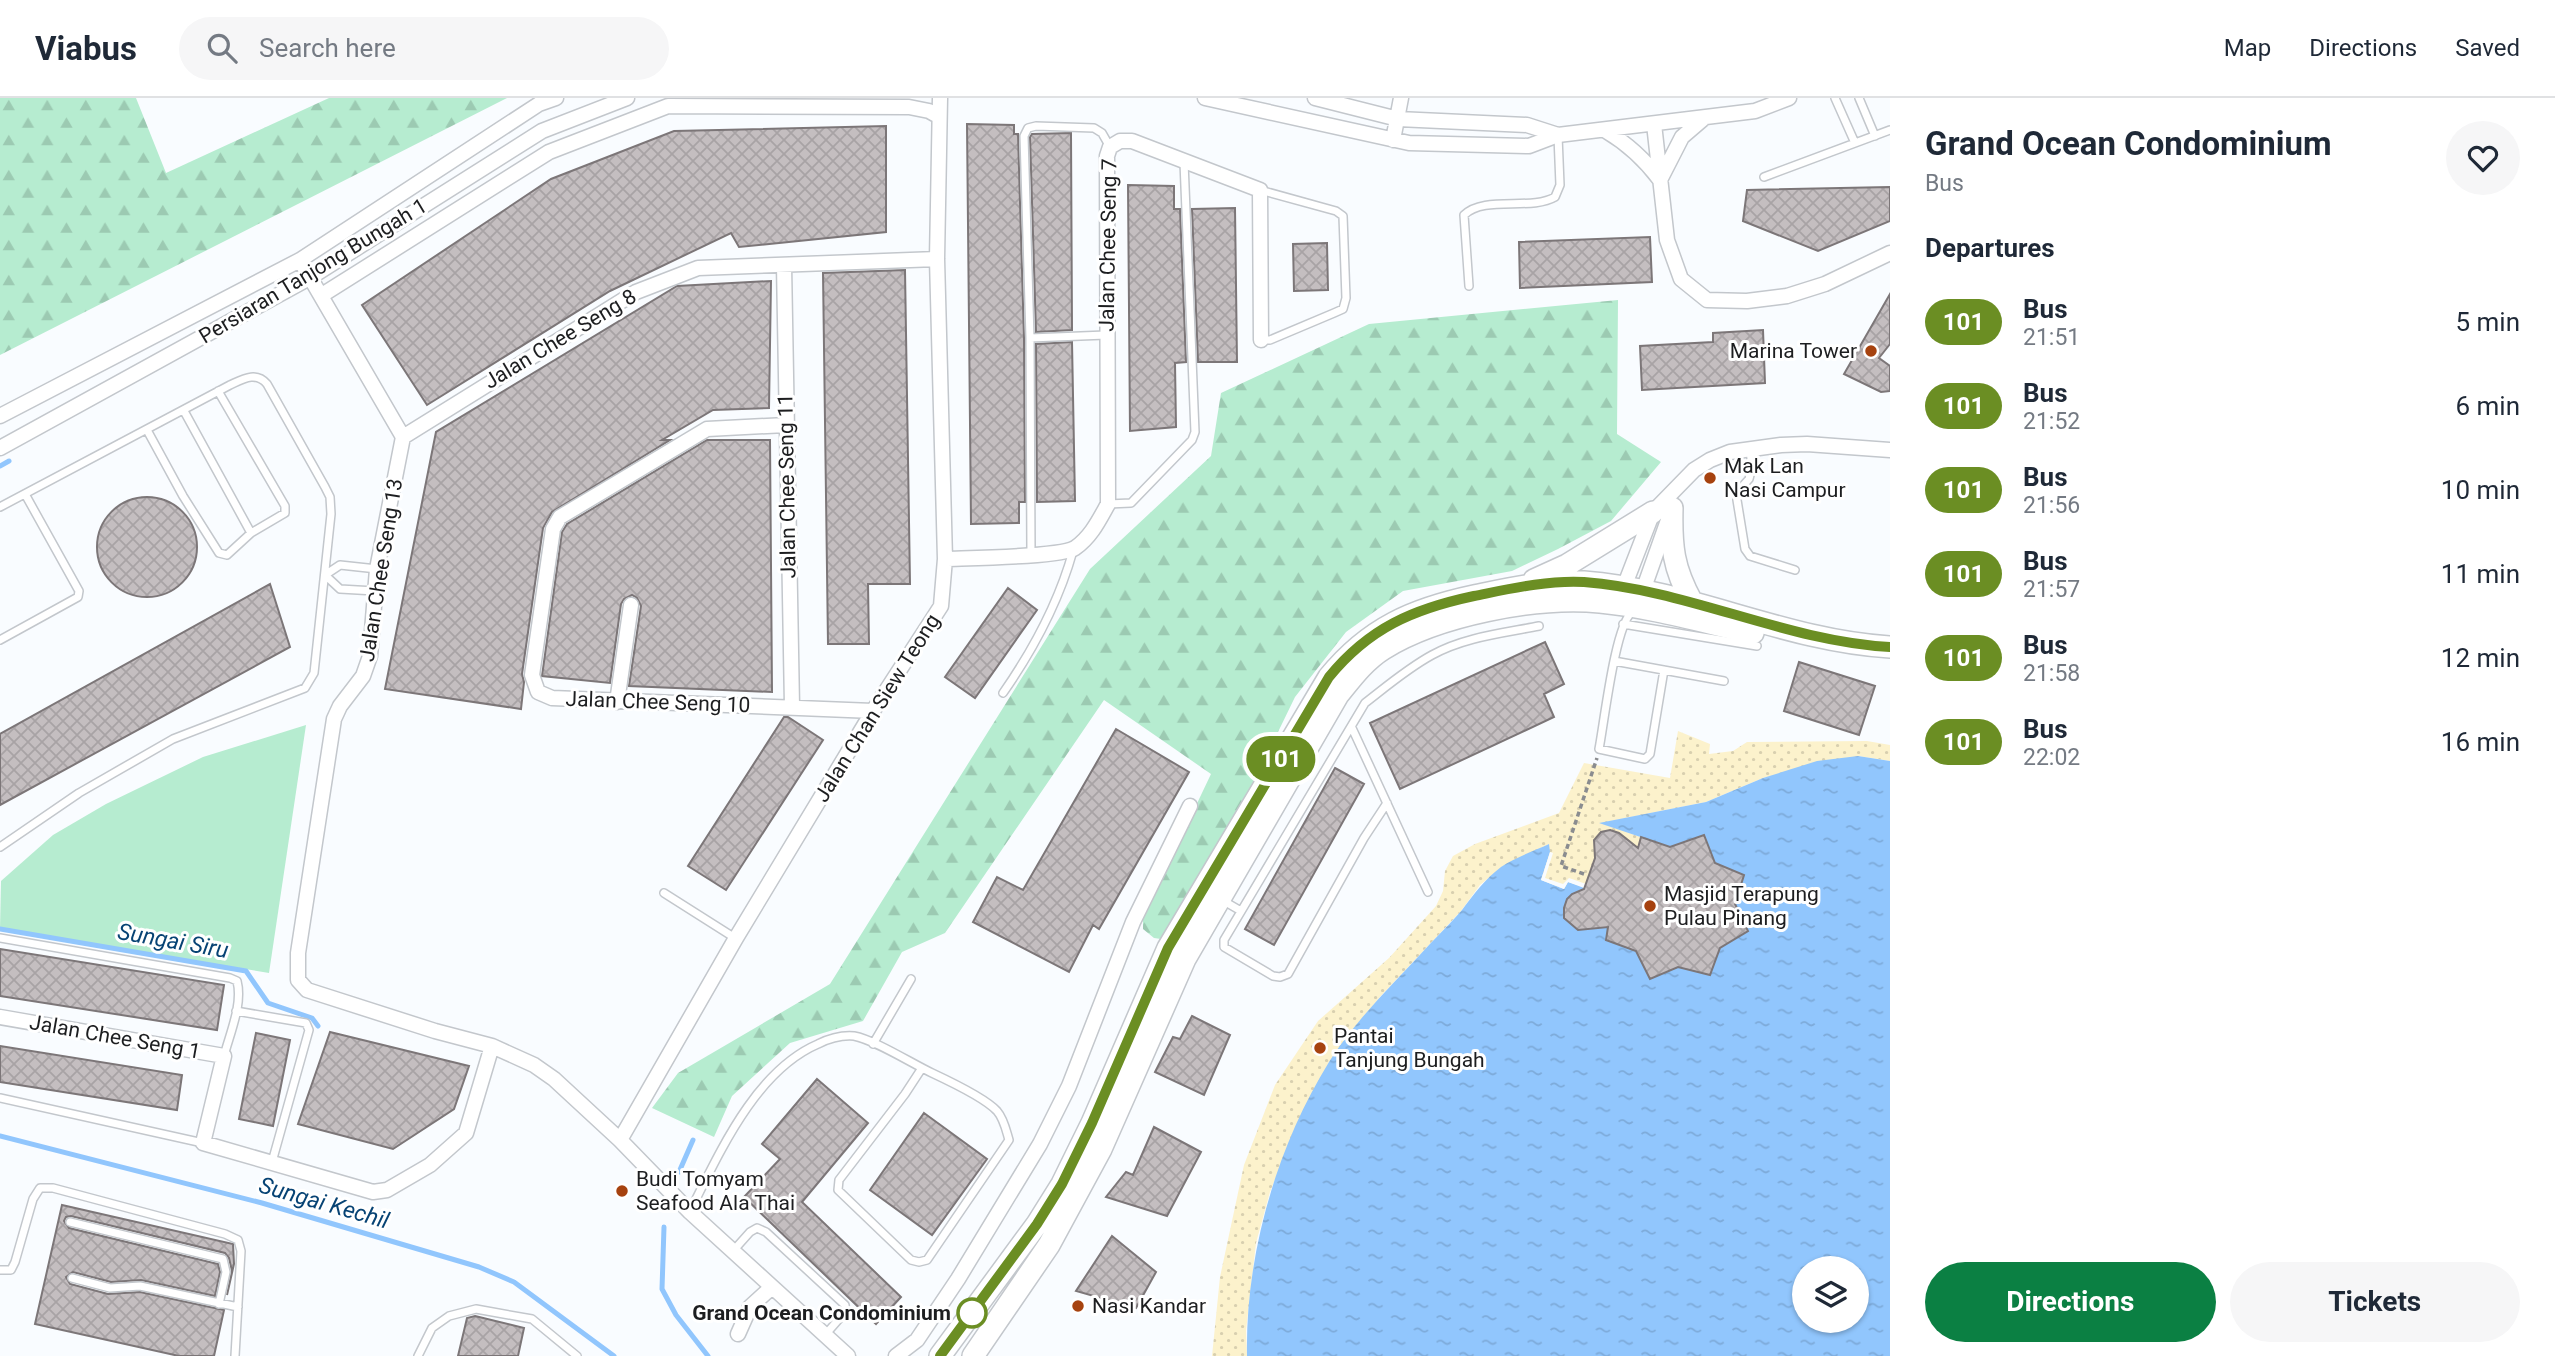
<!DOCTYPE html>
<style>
body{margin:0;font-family:Roboto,sans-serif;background:#f6f6f7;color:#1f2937;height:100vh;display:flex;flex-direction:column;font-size:26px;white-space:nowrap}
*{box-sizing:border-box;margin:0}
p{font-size:23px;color:#747a83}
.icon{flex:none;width:38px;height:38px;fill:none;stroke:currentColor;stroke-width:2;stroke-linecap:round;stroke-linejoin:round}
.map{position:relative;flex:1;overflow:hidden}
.panel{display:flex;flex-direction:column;background:#fff;width:665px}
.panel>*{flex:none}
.badge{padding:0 14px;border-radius:23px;font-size:24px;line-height:46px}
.tools{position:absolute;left:1792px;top:1158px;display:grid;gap:14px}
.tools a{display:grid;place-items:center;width:77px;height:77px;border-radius:50%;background:#fff;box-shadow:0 2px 5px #0004;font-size:35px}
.map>.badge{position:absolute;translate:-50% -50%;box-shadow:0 0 0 4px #fff}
h2{padding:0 35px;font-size:26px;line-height:63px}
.round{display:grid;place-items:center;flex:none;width:74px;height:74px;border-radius:37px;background:#f6f6f7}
.headline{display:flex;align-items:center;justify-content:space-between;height:119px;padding:0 35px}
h1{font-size:33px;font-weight:700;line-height:52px}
.primary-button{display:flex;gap:14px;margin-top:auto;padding:14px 35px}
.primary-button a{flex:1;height:80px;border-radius:42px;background:#0b8043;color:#fff;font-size:28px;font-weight:700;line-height:80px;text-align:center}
.primary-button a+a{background:#f6f6f7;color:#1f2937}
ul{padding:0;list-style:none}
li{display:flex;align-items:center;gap:21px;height:84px;padding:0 35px}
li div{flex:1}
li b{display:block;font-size:26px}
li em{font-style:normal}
li .badge{min-width:77px;font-weight:700;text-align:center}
header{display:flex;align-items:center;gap:42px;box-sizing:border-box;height:98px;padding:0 35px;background:#fff;border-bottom:2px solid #e0e1e3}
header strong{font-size:33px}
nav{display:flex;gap:38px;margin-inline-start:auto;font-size:24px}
.search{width:490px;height:63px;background:#f6f6f7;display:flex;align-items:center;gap:18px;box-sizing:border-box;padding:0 24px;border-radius:38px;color:#747a83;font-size:26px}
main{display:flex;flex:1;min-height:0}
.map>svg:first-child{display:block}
.forest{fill:url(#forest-firs)}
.sand{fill:url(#sand-dots)}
.park{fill:#b6ecd0}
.water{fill:url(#water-ripples);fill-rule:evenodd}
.pier{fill:#f9fcff}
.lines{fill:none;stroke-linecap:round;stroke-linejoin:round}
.stream{stroke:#91c6fd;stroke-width:5}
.building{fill:url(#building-cross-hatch);stroke:#7c7678;stroke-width:2}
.lane-casing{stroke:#c3c7cc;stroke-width:10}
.street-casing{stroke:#c3c7cc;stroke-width:17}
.primary-casing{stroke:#c3c7cc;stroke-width:24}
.path{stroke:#8a8c8f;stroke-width:3.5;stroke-dasharray:5 3.5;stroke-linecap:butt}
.lane{stroke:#fff;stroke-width:7}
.street{stroke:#fff;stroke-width:14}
.primary{stroke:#fff;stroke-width:21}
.line-casing{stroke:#fff;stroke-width:16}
.line{stroke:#6b8e23;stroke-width:10}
.poi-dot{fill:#a6420f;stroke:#fff;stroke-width:2.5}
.stop-dot{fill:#fff;stroke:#6b8e23;stroke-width:3.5}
.labels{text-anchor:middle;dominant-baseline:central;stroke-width:6;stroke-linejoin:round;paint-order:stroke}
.street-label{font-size:21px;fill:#1d1e20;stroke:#fff}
.poi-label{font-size:21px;fill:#1d1e20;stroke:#fff;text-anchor:start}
.stop-label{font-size:21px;font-weight:bold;fill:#1d1e20;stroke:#fff;text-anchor:end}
.water-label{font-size:23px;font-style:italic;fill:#074374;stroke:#fff}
</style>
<header>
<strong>Viabus</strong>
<div class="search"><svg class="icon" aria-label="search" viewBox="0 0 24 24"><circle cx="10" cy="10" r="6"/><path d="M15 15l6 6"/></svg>Search here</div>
<nav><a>Map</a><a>Directions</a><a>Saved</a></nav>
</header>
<main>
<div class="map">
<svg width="1890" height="1258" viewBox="0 0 1890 1258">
<defs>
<pattern id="forest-firs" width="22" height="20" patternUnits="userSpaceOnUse" patternTransform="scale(1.75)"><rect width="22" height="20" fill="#b6ecd0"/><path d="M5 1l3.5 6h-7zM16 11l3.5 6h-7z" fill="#9ccab2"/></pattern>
<pattern id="sand-dots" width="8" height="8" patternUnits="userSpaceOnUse" patternTransform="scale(1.75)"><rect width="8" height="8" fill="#fcf2cc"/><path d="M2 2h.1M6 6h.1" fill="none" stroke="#d8cfaf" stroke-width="1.8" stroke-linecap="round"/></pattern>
<pattern id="water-ripples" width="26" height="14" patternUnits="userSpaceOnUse" patternTransform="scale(1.75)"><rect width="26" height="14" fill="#91c6fd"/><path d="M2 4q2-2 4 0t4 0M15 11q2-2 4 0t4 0" fill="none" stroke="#7daad9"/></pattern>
<pattern id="building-cross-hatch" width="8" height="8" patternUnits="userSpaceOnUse" patternTransform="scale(1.75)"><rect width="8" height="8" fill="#c4bec0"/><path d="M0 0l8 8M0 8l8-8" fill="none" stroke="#a8a3a5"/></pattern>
</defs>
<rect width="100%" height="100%" fill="#f9fcff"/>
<!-- forest -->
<path class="forest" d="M0,0H136L166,75L329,0H507L0,257Z
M1618,202L1617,336L1661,364L1611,423L1558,451L1512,473L1403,493L1346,534L1295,599L1224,745L1161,841L1154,840L1143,831V819L1211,676L1104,602L945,835L902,854L863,923L790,945L732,998L714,1039L652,1010L678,975L830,886L1090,471L1211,358L1221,295L1369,226Z"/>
<!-- sand -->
<path class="sand" d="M1678,633L1710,646L1709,656L1733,653L1747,644L1867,643L1890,647V663L1858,658L1763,680L1706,704L1601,725L1715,765L1564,791L1541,782L1549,746L1503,768L1480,787L1461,813L1379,900L1329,964L1291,1042L1270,1094L1256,1145L1246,1233L1247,1258H1212L1220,1179L1244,1067L1275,987L1318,923L1389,860L1436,808L1443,793L1445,773L1453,758L1475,746L1559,715L1584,665L1670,680Z"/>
<!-- park -->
<path class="park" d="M306,627L269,875L0,831L1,783L53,737L106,706L203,659Z"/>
<!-- water -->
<path class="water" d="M1858,658L1890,663V1258H1247C1245,1158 1276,1050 1329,964C1356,921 1395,884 1429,847C1440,835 1452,824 1462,812C1474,796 1485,781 1501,769C1516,759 1534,753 1549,746L1550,754L1541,782L1564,791L1568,784L1584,789L1583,793L1567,801L1670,749L1599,725L1706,704L1763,680L1817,663ZM1804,1171H1857V1223H1804Z"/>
<!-- pier -->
<path class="pier" d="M1704,737L1715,765L1744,777L1735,806L1748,833L1720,850L1710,877L1678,869L1650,881L1636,853L1606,842L1608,828L1599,827L1590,831L1578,832L1564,820V810L1567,801L1572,796L1583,793L1584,790L1568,784L1564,791L1541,782L1550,754L1553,755L1545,780L1563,786L1569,780L1586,786L1671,753L1639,744L1641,739L1671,749Z"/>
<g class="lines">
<!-- stream -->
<path class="stream" d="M0,368L9,363
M0,831L246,873L268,905L312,920L318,928
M0,1038L262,1105L479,1169L514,1184L614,1258
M679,1074L693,1042
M664,1129L662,1191L676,1217L708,1258"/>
</g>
<!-- building -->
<path class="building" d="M967,26L1014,27V36H1018L1024,240L1025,404H1019V425L971,426Z
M886,28V134L739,149L731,135L610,193L427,307L362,207L551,81L674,33Z
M1071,35L1072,232L1036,234L1030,39L1032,36Z
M1128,87L1174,88V111H1180L1186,264L1175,265L1176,329L1130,333Z
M1890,89V123L1818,153L1743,123L1747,92Z
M1235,110L1237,264H1198L1192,111Z
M1650,139L1652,184L1520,190L1519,144Z
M1327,145L1328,192L1294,193L1293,146Z
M905,172L910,486H868L869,546H828L823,175Z
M771,183L769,310L713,312L662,342H670L552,414L543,430L522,576L524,584L521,611L385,591L436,334L677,188Z
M1890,196V246L1879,260L1890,268V293L1881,294L1844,276Z
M1763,232L1765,285L1642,292L1640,248L1713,244V235Z
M1072,244L1075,403L1037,404L1036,246Z
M707,342H770L772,594L629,588L641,508L637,500L632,497L624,501L621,506L610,585L542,578L562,434L567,426Z
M97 449a50 50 0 1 1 100 0a50 50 0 1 1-100 0Z
M270,486L290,549L0,707V636Z
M1008,490L1037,512L975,600L945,579Z
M1545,544L1564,586L1544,596L1554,619L1400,691L1370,625Z
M1799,564L1875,588L1859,637L1784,613Z
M784,619H788L823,642L726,792L688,768Z
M1116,631L1189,674L1099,831L1093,827L1069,874L973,824L997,779L1023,792Z
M1335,670L1364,686L1274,847L1245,831Z
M1610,732L1619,735L1638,750L1641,739L1670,749L1704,737L1715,765L1744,777L1735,806L1748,833L1720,850L1710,877L1678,869L1650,881L1636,853L1606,842L1608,829L1578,832L1564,820V810L1567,801L1572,796L1584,791L1595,760L1594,742L1601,734Z
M0,851L224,887L217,932L0,898Z
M1192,918L1230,937L1204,997L1155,974L1173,939L1180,941Z
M330,934L469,968L454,1011L393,1051L298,1026Z
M256,935L290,942L273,1028L239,1021Z
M0,948L182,977L177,1012L0,984Z
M817,981L868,1025L802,1104L901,1199L876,1226L744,1099L780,1061L762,1046Z
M924,1015L987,1061L932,1137L870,1092Z
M1154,1029L1201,1054L1167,1118L1106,1099L1126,1074L1133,1077Z
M62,1107L233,1146L234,1166L227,1197L232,1173L229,1160L225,1155L71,1118L66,1119L64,1123L69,1130L218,1166L220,1174L215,1198L141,1182L111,1184L73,1174L66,1179L70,1186L108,1196L140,1194L224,1212L214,1258H179L35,1226Z
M1112,1138L1156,1174L1136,1210L1076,1193Z
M475,1218L524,1230L518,1258H458L467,1220Z"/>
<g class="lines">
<!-- lane casing -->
<g class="lane-casing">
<path id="lane" d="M1835,0L1855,45
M1859,0L1875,38
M1764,79L1890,32
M1260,92L1336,113L1343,118L1346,200L1343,211L1334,215L1270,242H1261
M1469,188L1464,117C1484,97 1531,113 1555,99L1560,87L1558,38
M1030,240L1106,237
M184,313L251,435L285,415V408L218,293
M147,332L183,398L219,455L227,457L251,435
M1750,352L1752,369L1749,381L1739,392L1737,402L1745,451L1750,458L1795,472
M1108,406L1131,405L1192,342L1195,334L1184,64
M0,409L230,287C243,281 256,273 267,286L325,389L330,399L331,416L314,575L305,590L173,641L79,695L0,749
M1031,457L1030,240L1024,38L1028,30L1036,28L1094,30L1102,35L1110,49
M325,477L340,491L375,493
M325,477L340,467L377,471
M1632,514C1615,527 1604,626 1599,651L1645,661L1650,656L1664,572
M1623,526L1757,548
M0,542L78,499L79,493L25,396
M1614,563L1724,583
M1003,595C1033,552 1059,503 1073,453
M1352,630L1428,794
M1387,705L1364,740L1288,876L1280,879L1273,878L1224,849V842L1365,605C1387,588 1408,570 1432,557C1464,539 1504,535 1539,528
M664,795L735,840
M1222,802L1241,813
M0,840L230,880L237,883C243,906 230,935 224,958
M236,913L306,925L309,932L272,1064
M873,946L911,881
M0,1000L203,1045
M690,1113C719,1056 755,973 818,946C828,941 842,937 854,938C875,942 911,965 932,975C947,982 986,1001 997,1013C1004,1021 1006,1032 1009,1042L927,1162L919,1164L911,1162L838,1092L839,1082L905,996L922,970
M70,1124L223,1161L226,1174L219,1206
M733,1153L750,1134L757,1130L766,1134L845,1207L846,1213L825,1237
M0,1172H11L15,1164L33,1101L40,1090H53L225,1136L238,1142L241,1153L235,1258
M72,1180L110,1190L140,1188L238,1209
M418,1258L432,1230L449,1218L476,1211L532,1221L577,1258"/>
</g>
<!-- street casing -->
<g class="street-casing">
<path id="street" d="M1205,0L1409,45L1529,48L1558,37L1755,13L1789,0
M1315,0L1398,21L1527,27L1558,37
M1654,26L1667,142L1681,181L1707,202L1747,203L1787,198L1825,186L1890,155
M1606,33C1628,46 1645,62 1660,82L1682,39L1703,21
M1393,42L1401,0
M300,162L403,339L377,471L370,558L363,578L340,608L334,621L298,855V882L307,892L435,933L492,948L534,967L554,981L620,1042L690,1114L848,1258
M784,167L792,608
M322,197L549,54L668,8L909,9L929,13L938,18
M0,318L300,162L539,6L556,0
M786,327L707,331L560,419L553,431L532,577L538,594L552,600L873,613
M403,339L636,194L698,170L937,161
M0,350L311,179L542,33L627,0
M945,461C968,460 1061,459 1075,450C1091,439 1099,422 1108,406L1107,58L1110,49L1120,43H1132L1260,92L1261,242
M1623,497L1624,489L1653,414L1694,372L1710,362L1730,354L1781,347L1807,346L1890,352
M1640,501L1668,422
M617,604L631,507
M0,919L224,958L203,1045L373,1094L387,1092L430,1067L466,1035L492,948
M620,1042L736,840L873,613L941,508L945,461L937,161L940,0
M738,1236L750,1209L772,1189
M896,1258L917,1242L958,1181L1040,1046L1069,988L1133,824L1190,708"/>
</g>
<!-- primary casing -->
<g class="primary-casing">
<path id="primary" d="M1672,410C1671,448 1673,470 1692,504
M1534,482L1567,467L1653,414
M940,1258L1037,1126L1062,1086L1092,1025L1168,850L1329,579C1369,530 1413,511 1474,498C1509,491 1547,482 1584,484C1689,492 1785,543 1890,549
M973,1258L1049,1147L1101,1051L1185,861L1338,597C1351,581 1364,563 1383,551C1438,517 1535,498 1600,504C1651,509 1703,524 1753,535"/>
</g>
<!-- path -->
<path class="path" d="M1584,776L1561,768L1597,660"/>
<!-- lane -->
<use href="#lane" class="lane"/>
<!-- street -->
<use href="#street" class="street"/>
<!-- primary -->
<use href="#primary" class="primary"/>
</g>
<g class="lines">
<!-- line casing -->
<g class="line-casing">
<path id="line" d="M940,1258L1037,1126L1062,1086L1092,1025L1168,850L1329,579C1369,530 1413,511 1474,498C1509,491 1547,482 1584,484C1689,492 1785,543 1890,549"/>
</g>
<!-- line -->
<use href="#line" class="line"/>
</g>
<!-- markers -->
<g class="poi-dot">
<circle cx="1871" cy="253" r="7"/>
<circle cx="1710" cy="380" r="7"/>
<circle cx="1650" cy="808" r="7"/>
<circle cx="1320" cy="950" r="7"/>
<circle cx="622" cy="1093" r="7"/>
<circle cx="1078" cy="1208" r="7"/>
</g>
<circle class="stop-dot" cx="972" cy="1215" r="14"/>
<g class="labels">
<!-- street labels -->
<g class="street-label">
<text transform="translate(1108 147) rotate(-89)">Jalan Chee Seng 7</text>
<text transform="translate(313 173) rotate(-31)">Persiaran Tanjong Bungah 1</text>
<text transform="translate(560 241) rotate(-31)">Jalan Chee Seng 8</text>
<text transform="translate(787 388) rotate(-91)">Jalan Chee Seng 11</text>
<text transform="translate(381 472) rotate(-81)">Jalan Chee Seng 13</text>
<text transform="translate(658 604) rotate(2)">Jalan Chee Seng 10</text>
<text transform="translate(877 610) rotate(-58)">Jalan Chan Siew Teong</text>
<text transform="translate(115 939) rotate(10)">Jalan Chee Seng 1</text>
</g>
<!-- poi labels -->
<g class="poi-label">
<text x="1857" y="253" text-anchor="end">Marina Tower</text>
<text x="1724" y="368">Mak Lan<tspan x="1724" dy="24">Nasi Campur</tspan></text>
<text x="1664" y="796">Masjid Terapung<tspan x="1664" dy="24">Pulau Pinang</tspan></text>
<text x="1334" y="938">Pantai<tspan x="1334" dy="24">Tanjung Bungah</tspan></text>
<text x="636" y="1081">Budi Tomyam<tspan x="636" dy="24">Seafood Ala Thai</tspan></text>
<text x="1092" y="1208">Nasi Kandar</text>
</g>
<!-- stop labels -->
<g class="stop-label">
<text x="951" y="1215">Grand Ocean Condominium</text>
</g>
<!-- water labels -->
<g class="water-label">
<text transform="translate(173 843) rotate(10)">Sungai Siru</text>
<text transform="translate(324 1105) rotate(16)">Sungai Kechil</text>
</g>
</g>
</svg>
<div class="tools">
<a><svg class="icon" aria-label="layers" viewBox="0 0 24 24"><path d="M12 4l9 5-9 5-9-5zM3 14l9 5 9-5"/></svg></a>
</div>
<b class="badge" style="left:1281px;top:661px;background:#6b8e23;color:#fff">101</b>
</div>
<section class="panel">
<div class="headline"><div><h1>Grand Ocean Condominium</h1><p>Bus</p></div><a class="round"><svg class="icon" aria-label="heart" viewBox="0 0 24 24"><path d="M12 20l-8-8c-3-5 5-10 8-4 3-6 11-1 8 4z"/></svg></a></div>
<h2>Departures</h2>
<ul>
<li><span class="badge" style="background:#6b8e23;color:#fff">101</span><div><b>Bus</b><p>21:51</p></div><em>5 min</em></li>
<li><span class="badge" style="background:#6b8e23;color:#fff">101</span><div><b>Bus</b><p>21:52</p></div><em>6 min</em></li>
<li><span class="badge" style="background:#6b8e23;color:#fff">101</span><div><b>Bus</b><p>21:56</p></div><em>10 min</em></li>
<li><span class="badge" style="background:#6b8e23;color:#fff">101</span><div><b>Bus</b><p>21:57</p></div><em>11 min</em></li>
<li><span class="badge" style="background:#6b8e23;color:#fff">101</span><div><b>Bus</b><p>21:58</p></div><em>12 min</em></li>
<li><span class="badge" style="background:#6b8e23;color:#fff">101</span><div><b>Bus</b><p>22:02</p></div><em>16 min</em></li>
</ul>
<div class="primary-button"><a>Directions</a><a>Tickets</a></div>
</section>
</main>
